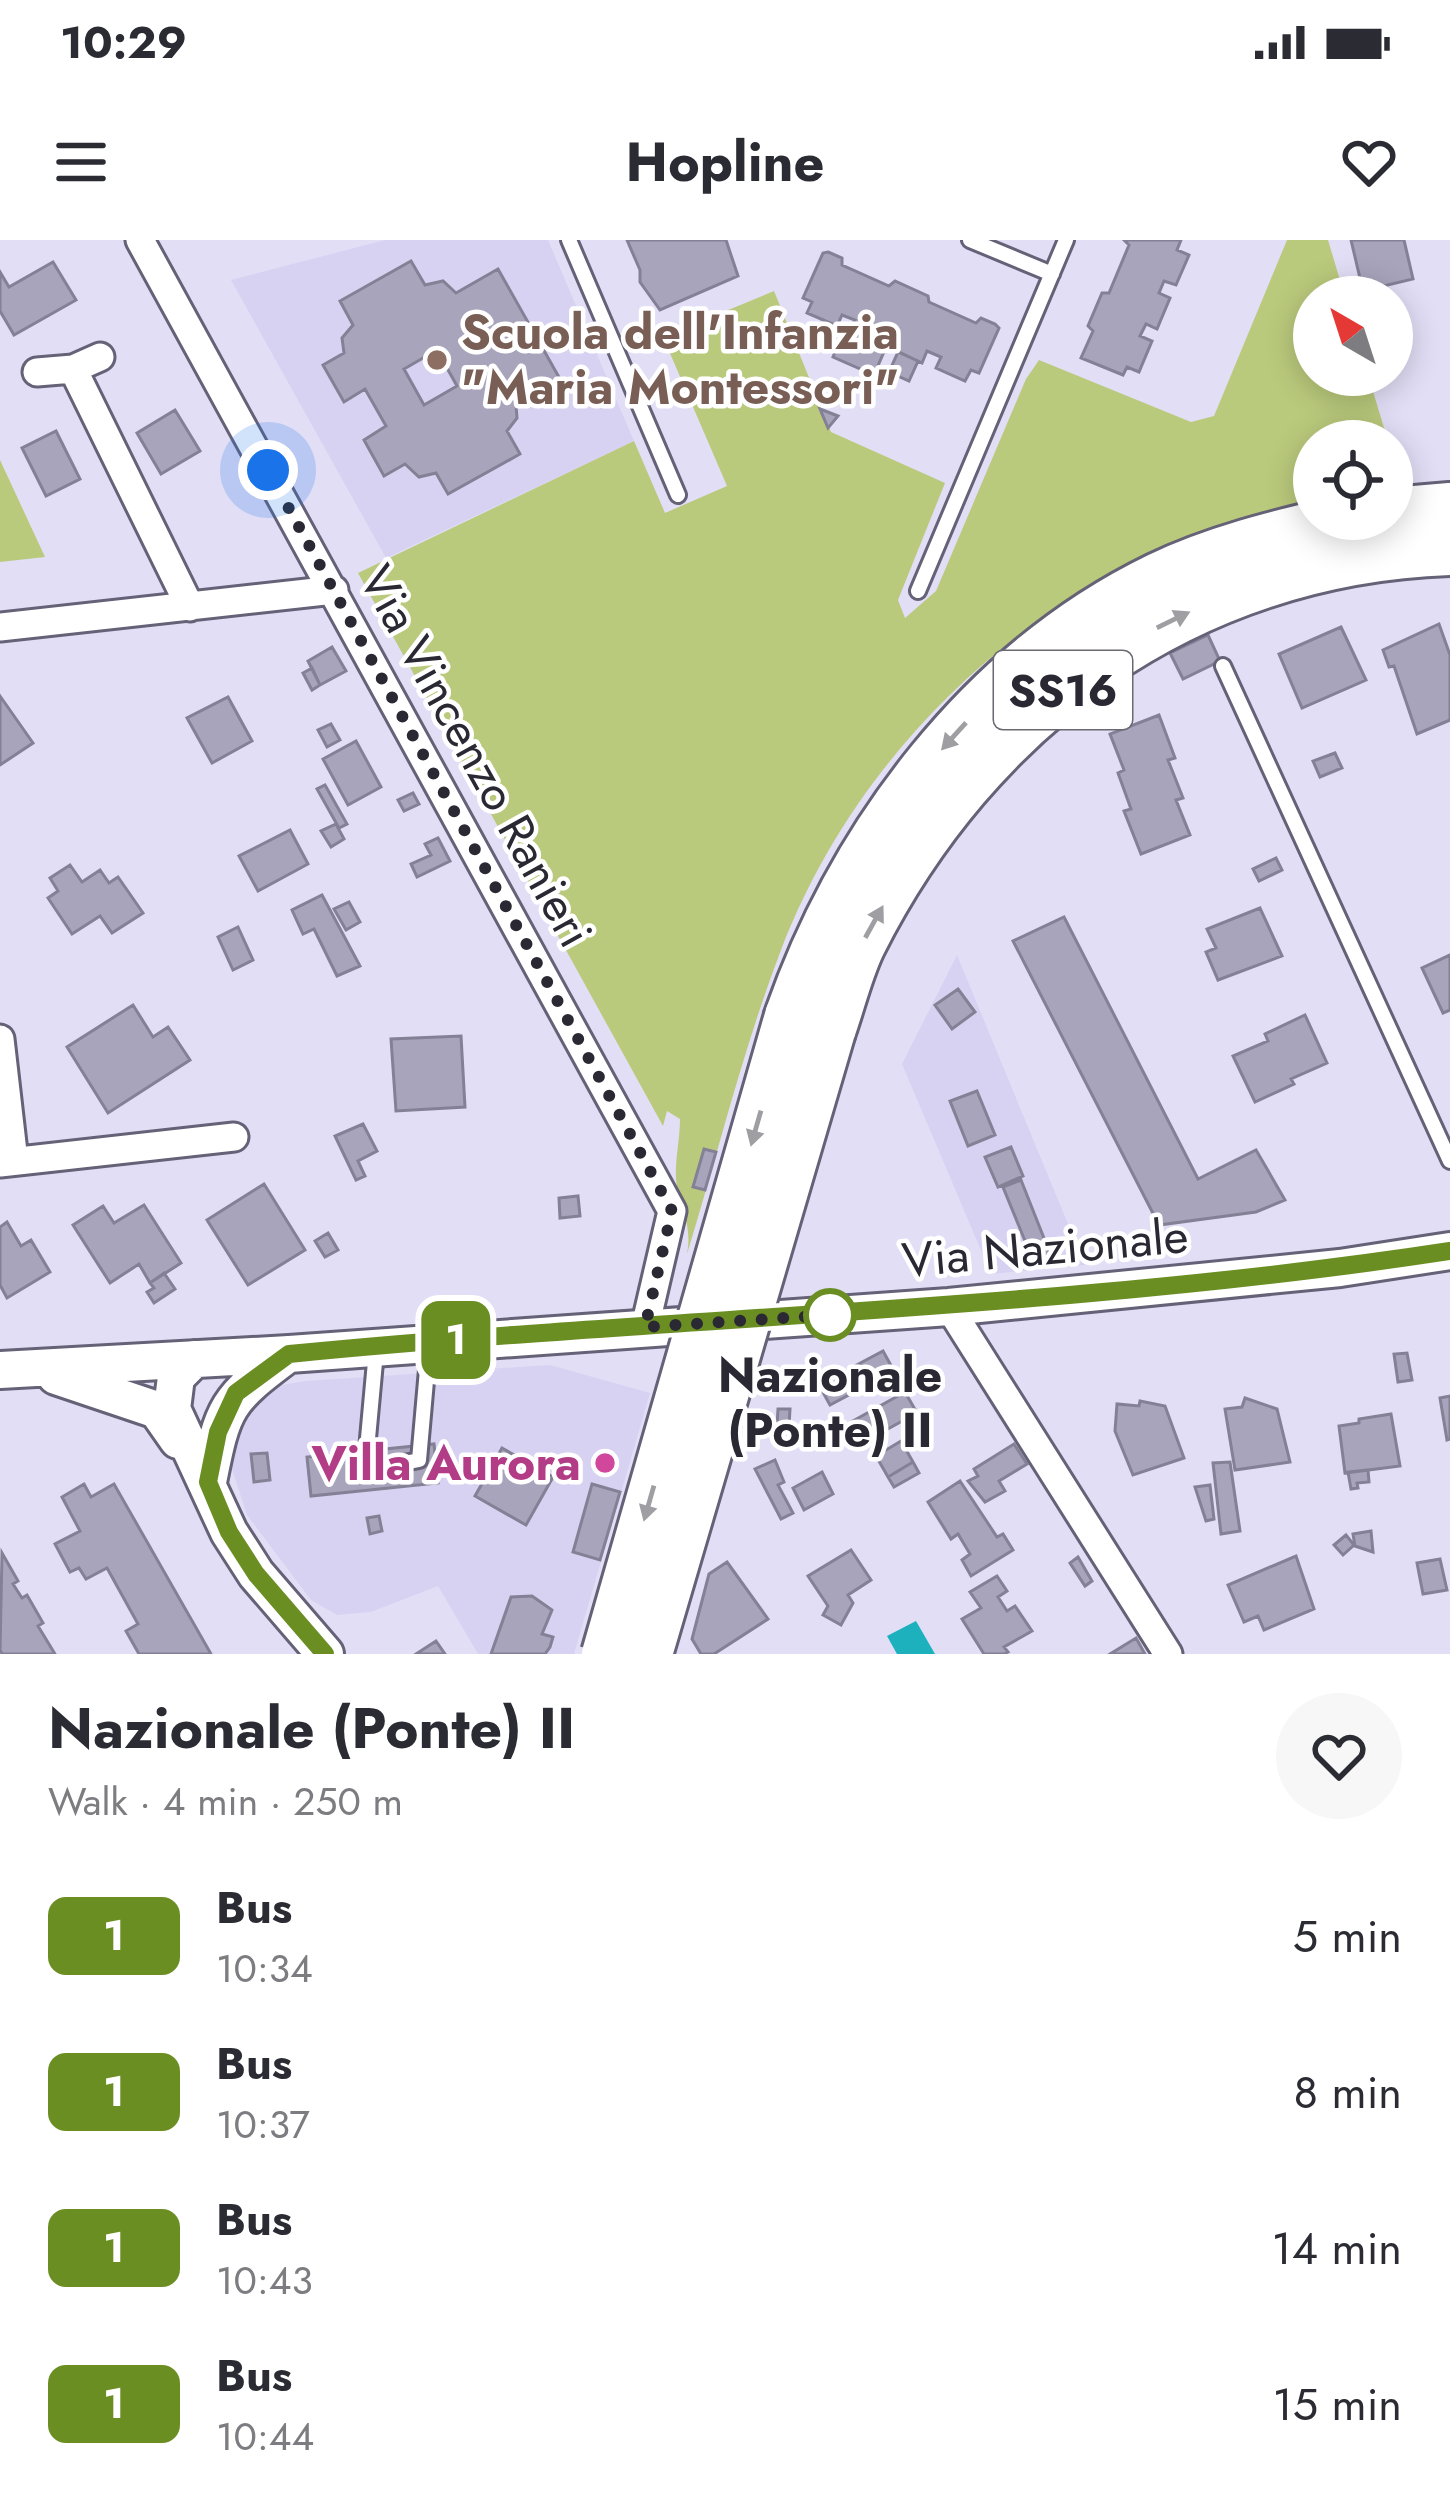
<!DOCTYPE html>
<meta charset="utf-8">
<style>
body{margin:0;font-family:Jost,sans-serif;background:#f7f7f7;color:#2b2b33;height:100vh;display:flex;flex-direction:column;font-size:45px;white-space:nowrap}
*{box-sizing:border-box;margin:0}
p{font-size:39px;color:#7c7c81}
.icon{flex:none;width:66px;height:66px;fill:none;stroke:currentColor;stroke-width:2;stroke-linecap:round;stroke-linejoin:round}
.map{position:relative;height:1414px;overflow:hidden}
.sheet{display:flex;flex-direction:column;background:#fff;flex:1}
.sheet>*{flex:none}
.badge{padding:0 24px;border-radius:18px;font-size:42px;line-height:78px}
.needle{width:78px;rotate:321deg}
.controls{position:absolute;left:1293px;top:36px;display:grid;gap:24px}
.controls a{display:grid;place-items:center;width:120px;height:120px;border-radius:50%;background:#fff;box-shadow:0 6px 30px #0003;font-size:60px}
.you{position:absolute;width:60px;height:60px;margin:-30px;border:9px solid #fff;border-radius:50%;background:#1a73e8;box-shadow:0 0 0 18px #1a73e833}
.map>.badge{position:absolute;translate:-50% -50%;box-shadow:0 0 0 6px #fff}
.round{display:grid;place-items:center;flex:none;width:126px;height:126px;border-radius:63px;background:#f7f7f7}
.overview{display:flex;align-items:center;justify-content:space-between;height:204px;padding:0 48px}
h1{font-size:57px;font-weight:700;line-height:90px}
ul{padding:0;list-style:none}
li{display:flex;align-items:center;gap:36px;height:156px;padding:0 48px}
li div{flex:1}
li b{display:block;font-size:45px}
li em{font-style:normal}
li .badge{min-width:132px;font-weight:700;text-align:center}
.status{display:flex;justify-content:space-between;align-items:center;height:84px;padding:0 60px;background:#fff;direction:ltr}
.status svg{height:33px;fill:currentColor}
header{display:flex;justify-content:space-between;align-items:center;height:156px;padding:0 48px;background:#fff;font-size:54px;font-weight:700}
.map>svg:first-child{display:block}
.built{fill:#d7d2f2}
.green{fill:#baca7c}
.water{fill:#1db1bd}
.building{fill:#a8a4bc;stroke:#848096;stroke-width:3;fill-rule:evenodd}
.lines{fill:none;stroke-linecap:round;stroke-linejoin:round}
.lane-casing{stroke:#656177;stroke-width:20}
.street-casing{stroke:#656177;stroke-width:33}
.secondary-casing{stroke:#656177;stroke-width:42}
.highway-casing{stroke:#656177;stroke-width:54}
.lane{stroke:#fff;stroke-width:14}
.street{stroke:#fff;stroke-width:27}
.secondary{stroke:#fff;stroke-width:36}
.highway{stroke:#fff;stroke-width:48}
.highway-bridge-casing{stroke:#656177;stroke-width:54;stroke-linecap:butt}
.highway-bridge{stroke:#fff;stroke-width:48}
.oneway{fill:#9f9ea3}
.line-casing{stroke:#fff;stroke-width:27}
.line{stroke:#6b8e23;stroke-width:18}
.walk{stroke:#2a2832;stroke-width:12;stroke-dasharray:0 21.6}
.education-dot{fill:#8d6e63;stroke:#fff;stroke-width:4.5}
.stop-dot{fill:#fff;stroke:#6b8e23;stroke-width:6}
.hotel-dot{fill:#d1479c;stroke:#fff;stroke-width:4.5}
.labels{text-anchor:middle;dominant-baseline:central;stroke-width:9;stroke-linejoin:round;paint-order:stroke}
.shield{fill:#fff;stroke:#6a6870;stroke-width:3}
.shield-label{font-size:45px;font-weight:bold;fill:#2a2832}
.education-label{font-size:48px;font-weight:bold;fill:#785e54;stroke:#fff;text-anchor:start}
.street-label{font-size:48px;fill:#2a2832;stroke:#fff}
.stop-label{font-size:48px;font-weight:bold;fill:#2a2832;stroke:#fff}
.hotel-label{font-size:48px;font-weight:bold;fill:#b23c85;stroke:#fff;text-anchor:end}
</style>
<div class="status"><b>10:29</b><svg viewBox="0 0 49 12"><path d="M0 12V9h3v3zM5 12V6h3v6zM10 12V3h3v9zM15 12V0h3v12zM26 1h20v11H26zM47 4h2v5h-2z"/></svg></div>
<header><svg class="icon" aria-label="menu" viewBox="0 0 24 24"><path d="M4 6h16M4 12h16M4 18h16"/></svg>Hopline<svg class="icon" aria-label="heart" viewBox="0 0 24 24"><path d="M12 20l-8-8c-3-5 5-10 8-4 3-6 11-1 8 4z"/></svg></header>
<div class="map">
<svg width="1450" height="1414" viewBox="0 0 1450 1414">
<rect width="100%" height="100%" fill="#e2def6"/>
<!-- built -->
<path class="built" d="M385,0H548L634,201L386,318L231,40Z
M957,715L1085,1025L991,1034L902,824Z
M550,1125L650,1153L574,1414H478L438,1346L371,1372L337,1375L311,1360L247,1275L229,1220L243,1165L269,1147L306,1141Z"/>
<!-- green -->
<path class="green" d="M1287,0H1328L1345,57H1314V135H1368L1388,201H1314V260C1076,307 868,483 781,710C743,809 718,913 687,1014C693,981 678,967 676,938C675,919 680,899 680,879L667,871L663,886L358,333L634,201L665,273L727,246L663,97L774,51L831,192L945,243L898,360L905,378L936,351L1026,139L1039,120L1191,182L1214,176Z
M0,220L45,317L0,322Z"/>
<!-- water -->
<path class="water" d="M916,1381L935,1414H897L887,1396Z"/>
<!-- building -->
<path class="building" d="M627,0H726L738,36L660,70L640,42V30Z
M1124,0H1181L1177,10L1189,15L1176,45L1164,41L1159,53L1170,58L1157,89L1146,84L1140,96L1152,101L1139,132L1127,127L1123,135L1081,118L1093,91L1088,86L1102,53H1109L1129,5Z
M1351,0H1404L1413,39L1363,51Z
M828,12L842,18V25L889,46L895,41L928,56L929,62L976,83L981,78L995,84L999,88L979,133L971,130L965,141L936,128L941,117L927,111L922,123L893,109L897,99L885,93L880,105L850,91L855,80L842,75L837,86L807,73L812,62L803,58L823,13Z
M411,21L425,45L443,41L456,53L498,29L560,139L516,165L517,178L507,191L520,214L448,254L436,233L419,237L405,224L384,236L364,200L386,186L365,149L344,162L323,125L344,113L342,98L353,85L340,61ZM437,110L457,146L424,165L404,129Z
M53,22L76,60L14,95L0,71V32L9,47Z
M845,89L886,107L874,135L833,117Z
M898,112L918,121L909,141L889,132Z
M820,169L838,176L828,188Z
M175,170L200,211L161,234L137,193Z
M56,191L80,239L46,256L22,208Z
M1439,384L1450,415V480L1417,494L1394,426L1389,427L1383,410Z
M1341,387L1366,440L1302,468L1279,414Z
M1208,395L1220,421L1183,439L1170,413Z
M332,407L346,431L320,445L308,421Z
M312,428L320,445L312,450L303,433Z
M0,456L33,503L0,525Z
M228,457L252,501L212,523L187,478Z
M1159,475L1175,518L1168,520L1183,558L1176,560L1190,595L1141,614L1124,571L1131,569L1118,533L1124,530L1110,494Z
M331,484L340,500L327,507L318,490Z
M356,501L381,547L348,565L323,519Z
M1335,513L1342,528L1320,537L1313,521Z
M325,545L347,584L339,588L317,549Z
M413,553L419,564L404,571L398,560Z
M336,584L344,599L331,607L321,591Z
M290,590L308,624L258,651L239,616Z
M438,598L450,621L417,637L411,624L431,615L425,604Z
M1276,618L1282,630L1259,641L1253,629Z
M70,625L82,642L100,630L109,643L118,637L143,673L112,693L100,676L72,694L48,658L58,651L50,638Z
M322,655L360,726L337,736L314,689L303,694L292,670Z
M349,662L360,682L346,690L334,669Z
M1260,668L1282,716L1218,740L1206,712L1216,708L1207,689Z
M1064,677L1198,939L1256,910L1285,960L1256,972L1159,985L1013,701Z
M238,687L253,720L233,730L218,697Z
M1450,715V770L1443,773L1422,728Z
M958,749L975,772L952,789L935,765Z
M133,765L153,797L168,787L190,820L108,873L67,807Z
M1305,775L1327,823L1291,839L1294,844L1255,862L1233,816L1268,801L1265,794Z
M461,796L465,867L396,871L391,799Z
M977,851L995,895L968,906L950,861Z
M363,884L377,911L358,921L365,936L356,940L335,896Z
M1011,907L1023,936L998,947L985,917Z
M704,909L716,912L705,950L693,947Z
M1021,940L1051,1016L1034,1023L1003,947Z
M264,944L305,1010L248,1045L207,980Z
M578,956L580,976L560,978L559,958Z
M144,965L181,1023L150,1043L139,1024L110,1043L73,985L103,966L114,983Z
M7,982L21,1006L31,1000L50,1032L7,1058L0,1045V987Z
M328,993L338,1010L325,1017L315,1001Z
M164,1033L175,1049L154,1063L147,1052L154,1048L150,1043Z
M883,1111L894,1131L830,1165L819,1145Z
M1407,1113L1412,1140L1398,1142L1394,1114Z
M905,1152L917,1173L853,1208L842,1187Z
M1450,1156V1199L1447,1200L1440,1158Z
M1245,1158L1277,1169L1290,1222L1235,1230L1225,1169L1242,1167Z
M1140,1161L1165,1166L1184,1218L1133,1235L1115,1191L1117,1164L1139,1166Z
M778,1169H790L789,1186H777Z
M1391,1174L1400,1226L1345,1233L1339,1186L1359,1183V1179Z
M901,1201L913,1222L888,1237L876,1216Z
M434,1204L438,1243L311,1256L307,1217Z
M1014,1204L1027,1224L999,1241L1005,1251L985,1262L968,1241L978,1236L974,1229Z
M502,1208L553,1237L526,1285L475,1256Z
M267,1213L270,1240L254,1242L251,1214Z
M775,1220L784,1242L778,1245L793,1273L781,1279L755,1229Z
M913,1222L919,1233L894,1247L888,1237Z
M1230,1222L1240,1291L1221,1294L1213,1223Z
M1368,1230L1369,1242L1357,1243L1358,1248L1351,1249L1348,1232Z
M822,1232L833,1254L804,1270L793,1248Z
M960,1241L997,1297L1003,1294L1013,1310L971,1336L962,1320L970,1314L958,1294L951,1299L928,1262Z
M84,1244L91,1257L114,1244L211,1414H139L126,1391L138,1384L107,1328L86,1339L79,1328L70,1332L55,1304L80,1291L62,1257Z
M592,1244L620,1252L600,1320L573,1312Z
M1210,1245L1214,1279L1206,1281L1195,1247Z
M379,1276L382,1291L370,1294L367,1278Z
M1371,1291L1373,1312L1355,1306L1353,1294Z
M1346,1295L1354,1305L1343,1315L1334,1305Z
M851,1310L871,1340L848,1355L853,1363L841,1385L823,1375L828,1366L808,1336Z
M2,1313L18,1341L13,1344L22,1358L27,1355L43,1383L38,1386L55,1414H2L0,1410Z
M1296,1316L1314,1369L1264,1390L1258,1376L1244,1382L1228,1345Z
M1078,1317L1092,1341L1085,1346L1070,1323Z
M1440,1319L1447,1350L1423,1354L1417,1323Z
M727,1322L768,1379L714,1414H701L692,1399L709,1334Z
M997,1336L1007,1351L998,1357L1007,1371L1015,1366L1032,1391L1004,1407L1008,1412L1004,1414H984L962,1379L981,1368L970,1352Z
M532,1356L552,1370L542,1394L553,1397L550,1407L545,1414H491L511,1357Z
M1136,1398L1145,1414H1110Z
M436,1401L445,1414H416Z"/>
<g class="lines">
<!-- lane casing -->
<g class="lane-casing">
<path id="lane" d="M569,0L678,255
M970,0L1052,34
M918,351L1066,0
M1223,426L1450,921
M376,1111L365,1231L419,1220L429,1107"/>
</g>
<!-- street casing -->
<g class="street-casing">
<path id="street" d="M140,0L672,971L645,1087
M73,129L190,367
M37,132L73,129L100,117
M0,387L334,350
M0,799L14,921
M0,923L234,897
M949,1067L1168,1414"/>
</g>
<!-- secondary casing -->
<g class="secondary-casing">
<path id="secondary" d="M194,1119L176,1137L172,1169L229,1292L256,1334L325,1414
M0,1130L289,1114L949,1067L1340,1028L1450,1011
M56,1136L157,1170L178,1200
M208,1242C223,1166 226,1160 288,1114"/>
</g>
<!-- highway casing -->
<g class="highway-casing">
<path id="highway" d="M1392,272L1450,267
M789,776C853,594 981,423 1158,337C1216,309 1280,294 1342,279
M831,791C841,763 848,732 861,705C977,474 1188,320 1450,311"/>
</g>
<!-- lane -->
<use href="#lane" class="lane"/>
<!-- street -->
<use href="#street" class="street"/>
<!-- secondary -->
<use href="#secondary" class="secondary"/>
<!-- highway -->
<use href="#highway" class="highway"/>
<!-- highway-bridge casing -->
<g class="highway-bridge-casing">
<path id="highway-bridge" d="M606,1414L789,776
M648,1414L831,791"/>
</g>
<!-- highway-bridge -->
<use href="#highway-bridge" class="highway-bridge"/>
</g>
<!-- one-way arrows -->
<defs><path id="oneway-solid" d="M-6-.8H1V-3.2L6.5 0L1 3.2V.8H-6Z" transform="scale(3)"/></defs>
<g class="oneway">
<use href="#oneway-solid" transform="translate(1173 380) rotate(-26)"/>
<use href="#oneway-solid" transform="translate(954 496) rotate(132)"/>
<use href="#oneway-solid" transform="translate(874 682) rotate(-61)"/>
<use href="#oneway-solid" transform="translate(756 888) rotate(106)"/>
<use href="#oneway-solid" transform="translate(649 1263) rotate(106)"/>
</g>
<g class="lines">
<!-- line casing -->
<g class="line-casing">
<path id="line" d="M325,1414L256,1334L229,1292L208,1242L218,1192L236,1153L289,1114C676,1076 1065,1070 1450,1011"/>
</g>
<!-- line -->
<use href="#line" class="line"/>
<!-- walk -->
<path class="walk" d="M268,230L672,971L645,1087L830,1075"/>
</g>
<!-- markers -->
<circle class="education-dot" cx="437" cy="120" r="12"/>
<circle class="stop-dot" cx="830" cy="1075" r="24"/>
<circle class="hotel-dot" cx="605" cy="1223" r="12"/>
<g class="labels">
<!-- shield labels -->
<rect class="shield" x="994" y="411" width="138" height="78" rx="9"/>
<g class="shield-label">
<text x="1063" y="450">SS16</text>
</g>
<!-- education labels -->
<g class="education-label">
<text x="461" y="92">Scuola dell'Infanzia<tspan x="461" dy="55">"Maria Montessori"</tspan></text>
</g>
<!-- street labels -->
<g class="street-label">
<text transform="translate(476 516) rotate(61)">Via Vincenzo Ranieri</text>
<text transform="translate(1045 1008) rotate(-5)">Via Nazionale</text>
</g>
<!-- stop labels -->
<g class="stop-label">
<text x="830" y="1135">Nazionale<tspan x="830" dy="55">(Ponte) II</tspan></text>
</g>
<!-- hotel labels -->
<g class="hotel-label">
<text x="581" y="1223">Villa Aurora</text>
</g>
</g>
</svg>
<div class="controls">
<a><svg class="needle" viewBox="-14 -14 28 28"><path d="M0-13l5 13h-10z" fill="#e53935"/><path d="M0 13l5-13h-10z" fill="#7c7c81"/></svg></a>
<a><svg class="icon" aria-label="locate" viewBox="0 0 24 24"><circle cx="12" cy="12" r="6"/><path d="M12 2v4M12 18v4M2 12h4M18 12h4"/></svg></a>
</div>
<div class="you" style="left:268px;top:230px"></div>
<b class="badge" style="left:456px;top:1100px;background:#6b8e23;color:#fff">1</b>
</div>
<section class="sheet">
<div class="overview"><div><h1>Nazionale (Ponte) II</h1><p>Walk · 4 min · 250 m</p></div><a class="round"><svg class="icon" aria-label="heart" viewBox="0 0 24 24"><path d="M12 20l-8-8c-3-5 5-10 8-4 3-6 11-1 8 4z"/></svg></a></div>
<ul>
<li><span class="badge" style="background:#6b8e23;color:#fff">1</span><div><b>Bus</b><p>10:34</p></div><em>5 min</em></li>
<li><span class="badge" style="background:#6b8e23;color:#fff">1</span><div><b>Bus</b><p>10:37</p></div><em>8 min</em></li>
<li><span class="badge" style="background:#6b8e23;color:#fff">1</span><div><b>Bus</b><p>10:43</p></div><em>14 min</em></li>
<li><span class="badge" style="background:#6b8e23;color:#fff">1</span><div><b>Bus</b><p>10:44</p></div><em>15 min</em></li>
</ul>
</section>
